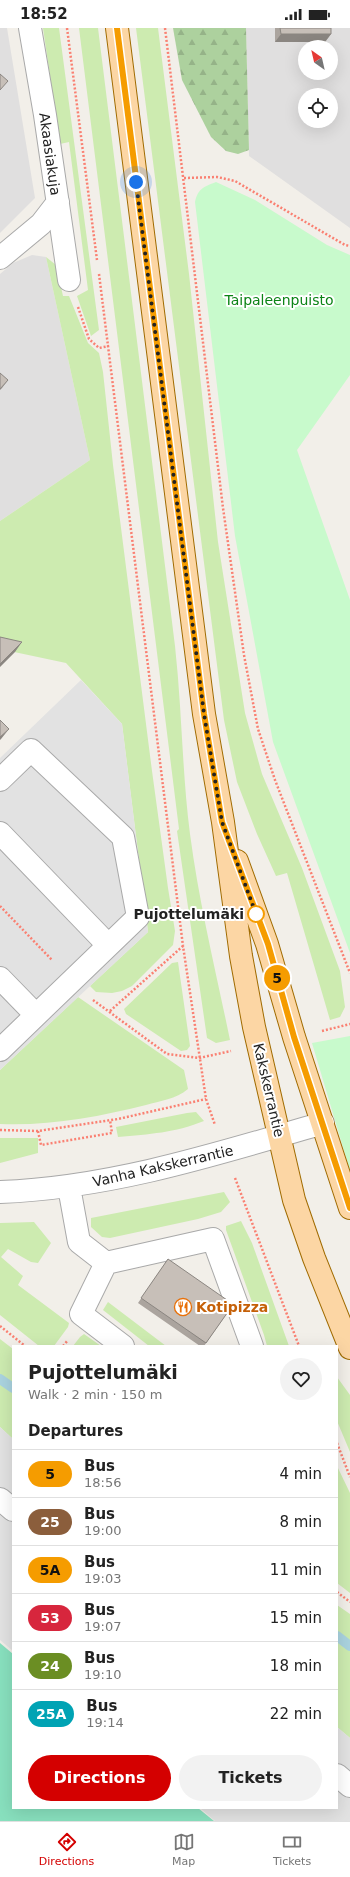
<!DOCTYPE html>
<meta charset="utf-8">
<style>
body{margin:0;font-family:"DejaVu Sans",sans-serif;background:#f2f2f2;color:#222;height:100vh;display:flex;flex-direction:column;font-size:15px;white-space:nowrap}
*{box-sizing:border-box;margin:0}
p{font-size:13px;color:#767676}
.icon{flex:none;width:22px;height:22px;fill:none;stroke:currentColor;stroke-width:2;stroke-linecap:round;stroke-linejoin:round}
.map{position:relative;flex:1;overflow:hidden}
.details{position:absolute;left:12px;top:1317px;width:326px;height:464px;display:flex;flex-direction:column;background:#fff;border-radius:0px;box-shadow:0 4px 16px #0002}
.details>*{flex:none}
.badge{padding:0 8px;border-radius:13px;font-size:14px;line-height:26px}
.needle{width:26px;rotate:326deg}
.controls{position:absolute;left:298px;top:12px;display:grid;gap:8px}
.controls a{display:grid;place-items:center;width:40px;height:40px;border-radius:50%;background:#fff;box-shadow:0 4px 16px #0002;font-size:20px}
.you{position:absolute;width:20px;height:20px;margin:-10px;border:3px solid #fff;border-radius:50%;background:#1a73e8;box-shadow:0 0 0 6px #1a73e833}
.map>.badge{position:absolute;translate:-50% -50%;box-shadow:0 0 0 2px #fff}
h2{padding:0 16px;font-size:15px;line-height:36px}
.round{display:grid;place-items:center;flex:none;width:42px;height:42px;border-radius:21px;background:#f2f2f2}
.summary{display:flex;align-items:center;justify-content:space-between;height:68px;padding:0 16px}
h1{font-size:19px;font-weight:700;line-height:30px}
.cta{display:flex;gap:8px;margin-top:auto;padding:8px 16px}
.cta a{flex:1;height:46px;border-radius:24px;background:#d40000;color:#fff;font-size:16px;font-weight:700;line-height:46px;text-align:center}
.cta a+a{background:#f2f2f2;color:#222}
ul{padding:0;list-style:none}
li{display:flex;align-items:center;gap:12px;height:48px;padding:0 16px;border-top:1px solid #e0e0e0}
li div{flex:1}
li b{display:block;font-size:15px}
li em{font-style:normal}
li .badge{min-width:44px;font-weight:700;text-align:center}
.status{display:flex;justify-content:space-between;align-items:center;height:28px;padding:0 20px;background:#fff;direction:ltr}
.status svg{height:11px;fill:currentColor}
.tabs{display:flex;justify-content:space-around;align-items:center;height:56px;border-top:1px solid #e0e0e0;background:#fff;font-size:11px;color:#767676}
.tabs a{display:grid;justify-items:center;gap:2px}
.tabs .current{color:#d40000}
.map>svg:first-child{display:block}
.residential{fill:#e0dfdf;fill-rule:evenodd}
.grass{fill:#cdebb0}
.forest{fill:url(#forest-firs)}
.park{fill:#c8facc}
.pitch{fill:#88e0be}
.parking{fill:#e2e2e2}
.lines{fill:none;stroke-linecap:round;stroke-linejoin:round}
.stream{stroke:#aad3df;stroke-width:10}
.minor-casing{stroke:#a9a9a9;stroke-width:24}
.major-casing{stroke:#a06b00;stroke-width:24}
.path{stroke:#fa8072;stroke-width:2.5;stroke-dasharray:2 2;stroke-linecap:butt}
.minor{stroke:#fff;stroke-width:22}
.major{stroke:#fcd6a4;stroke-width:22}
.wall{fill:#aba49e}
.shaded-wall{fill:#8b8681}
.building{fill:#c7bfb8;stroke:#8b8681}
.line-casing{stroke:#fff;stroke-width:9}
.line{stroke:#f59c00;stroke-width:6}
.walk{stroke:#222;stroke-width:4;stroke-dasharray:0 7.2}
.stop-dot{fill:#fff;stroke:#f59c00;stroke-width:2}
.labels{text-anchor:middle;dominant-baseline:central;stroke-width:4;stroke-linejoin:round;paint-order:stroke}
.street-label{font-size:14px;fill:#222;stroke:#fff}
.park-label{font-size:14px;fill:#0c8416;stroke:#fff}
.stop-label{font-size:14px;font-weight:bold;fill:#222;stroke:#fff;text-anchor:end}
.food-label{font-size:14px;font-weight:bold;fill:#c56008;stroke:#fff;text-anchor:start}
</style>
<div class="status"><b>18:52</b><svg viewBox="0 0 49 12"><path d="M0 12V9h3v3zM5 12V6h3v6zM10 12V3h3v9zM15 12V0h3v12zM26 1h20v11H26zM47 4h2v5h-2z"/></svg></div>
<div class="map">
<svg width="350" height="1793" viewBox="0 0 350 1793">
<defs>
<pattern id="forest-firs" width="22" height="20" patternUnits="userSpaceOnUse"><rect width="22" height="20" fill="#add19e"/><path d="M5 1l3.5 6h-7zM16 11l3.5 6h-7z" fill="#95b388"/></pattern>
</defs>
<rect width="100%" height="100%" fill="#f2efe9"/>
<!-- residential -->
<path class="residential" d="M0,0H7L35,170L0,205Z
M246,0H350V200L249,128ZM305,19H331V45H305ZM305,67H331V93H305Z
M32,227L46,229L90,432L0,493V246L13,235Z"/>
<!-- grass -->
<path class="grass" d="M43,0H59L99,302L91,308L77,268L88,262L69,114L60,116Z
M79,0H98L175,618C182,681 182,744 190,806C199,875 216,944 230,1012L216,1015L207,1010L177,803L179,801Z
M136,0H158L189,246L218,514L245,685L262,746L302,840L340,943L345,979L340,989L330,992L287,845L276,848L257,806L237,754L224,692Z
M46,229L56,237L63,268H69L88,315L99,325L103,344L113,437L152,743L168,860L175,903L173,917L132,958L122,963L112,965L96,964L90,958L148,904L122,696L66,635L0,621V493L90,432Z
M178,934L190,1018L187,1022L181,1023L126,986L124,981L172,935Z
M78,969L184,1042L188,1061C176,1071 160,1073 146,1077C98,1089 49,1098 0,1096V1042Z
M196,1084L204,1093C174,1105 150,1106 118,1109L116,1099L187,1085Z
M0,1110H38V1125L0,1135Z
M224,1164L230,1174L221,1184L198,1191L110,1210L102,1209L91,1199V1190Z
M241,1193L252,1215L289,1318H267L264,1307L226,1202V1198Z
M34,1194L51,1215L38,1235L31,1234L8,1221L1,1229L23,1248L18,1257L69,1295L68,1299L54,1318H39L0,1287V1195Z
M108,1274L166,1318H149L103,1282Z
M84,1306L101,1318H73L80,1309Z
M0,1311L13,1321V1411L0,1399Z
M337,1349L350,1367V1424L337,1393Z
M337,1438L350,1465V1565L337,1555Z
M337,1577L350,1586V1710L337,1699Z"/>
<!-- forest -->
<path class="forest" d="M173,0H246L249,122L238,126L226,123L211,109L182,52Z"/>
<!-- park -->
<path class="park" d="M216,154L255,172L327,217L350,227V347L297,422L350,572V925L273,714L235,508L195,174C198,161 203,159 216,154Z
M350,1008V1143L312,1015Z"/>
<!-- pitch -->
<path class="pitch" d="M0,1615L13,1626V1780H198L214,1793H0Z"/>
<!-- parking -->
<path class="parking" d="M81,652L122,696L148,904L0,1042V730Z
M0,1399L13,1411V1623L0,1612Z
M337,1699L350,1710V1793H215L200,1780H337Z"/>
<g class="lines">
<!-- stream -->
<path class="stream" d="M0,1351L13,1360
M337,1608L350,1618"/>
<!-- minor casing -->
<g class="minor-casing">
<path id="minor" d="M30,0L45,87L69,252
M0,230L41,196L58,174
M0,752L31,722L123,809L138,889L0,1022
M0,805L108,917
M0,950L36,987
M69,1159L79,1214L106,1235
M0,1164C110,1160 217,1126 323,1095
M106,1235L213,1211L252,1318
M106,1235L81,1286L123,1318
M0,1471L13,1482
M337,1747L350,1758"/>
</g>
<!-- major casing -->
<g class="major-casing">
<path id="major" d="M117,0L204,686L223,794L241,928L254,999L294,1172L314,1230L350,1320
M237,833L267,916L294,1009L350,1180"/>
</g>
<!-- path -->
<path class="path" d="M67,0L97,232
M165,0L223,480L244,627L258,701L275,752L350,945
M184,150L217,149L235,153L345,217L350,218
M99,246L183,918L206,1071L215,1097
M78,279L89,311L99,320L109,318
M0,878L52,932
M93,972L167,1026L199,1030L231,1023
M110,983L183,918
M322,1003L350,996
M0,1102L38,1103L118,1091L206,1071
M38,1103L41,1117L112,1105L110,1092
M235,1150L299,1318
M0,1298L25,1318
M63,1318L68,1312
M337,1415L350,1449
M337,1564L350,1574"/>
<!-- minor -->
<use href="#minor" class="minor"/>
<!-- major -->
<use href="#major" class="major"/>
</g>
<!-- wall -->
<path class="wall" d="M275,0H331V6L325,14H275Z
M168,1231L230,1281L204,1318H200L138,1275Z"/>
<!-- shaded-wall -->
<path class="shaded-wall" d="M281,6H331L325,14H275Z
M8,352L2,360L0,362V361Z
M22,614L15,624L0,639V636Z
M9,701L1,711L0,712V709Z"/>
<!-- building -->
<path class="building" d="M280,0H331V6H281Z
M0,46L8,53L0,62Z
M0,345L8,352L0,361Z
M0,609L22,614L0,636Z
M0,692L9,701L0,709Z
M168,1231L227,1272L230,1281L206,1315L141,1270Z"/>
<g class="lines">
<!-- line casing -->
<g class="line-casing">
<path id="line" d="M117,0L204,686L222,794L268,916L294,1009L350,1180"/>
</g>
<!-- line -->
<use href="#line" class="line"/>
<!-- walk -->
<path class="walk" d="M136,154L204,686L222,794L256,886"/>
</g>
<!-- icons -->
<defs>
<g id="restaurant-ring" transform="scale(0.9)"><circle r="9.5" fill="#fff" stroke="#e8710a" stroke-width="1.5"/><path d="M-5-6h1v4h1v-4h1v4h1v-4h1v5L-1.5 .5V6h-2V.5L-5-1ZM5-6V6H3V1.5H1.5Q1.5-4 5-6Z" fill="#e8710a"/></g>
</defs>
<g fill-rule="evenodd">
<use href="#restaurant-ring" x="183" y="1279"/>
</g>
<!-- markers -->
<circle class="stop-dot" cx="256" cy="886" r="8"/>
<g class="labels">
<!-- street labels -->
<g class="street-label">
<text transform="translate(50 126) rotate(82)">Akaasiakuja</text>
<text transform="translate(269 1062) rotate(77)">Kakskerrantie</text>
<text transform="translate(163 1138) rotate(-13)">Vanha Kakskerrantie</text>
</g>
<!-- park labels -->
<g class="park-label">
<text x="279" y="272">Taipaleenpuisto</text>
</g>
<!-- stop labels -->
<g class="stop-label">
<text x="244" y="886">Pujottelumäki</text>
</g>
<!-- food labels -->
<g class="food-label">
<text x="196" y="1279">Kotipizza</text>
</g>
</g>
</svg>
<div class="controls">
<a><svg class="needle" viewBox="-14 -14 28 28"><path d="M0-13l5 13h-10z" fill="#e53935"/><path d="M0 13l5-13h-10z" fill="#767676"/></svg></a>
<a><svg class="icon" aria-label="locate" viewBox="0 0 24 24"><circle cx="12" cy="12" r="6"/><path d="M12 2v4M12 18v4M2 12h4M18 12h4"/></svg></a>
</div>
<div class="you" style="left:136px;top:154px"></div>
<b class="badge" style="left:277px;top:950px;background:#f59c00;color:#111">5</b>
<section class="details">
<div class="summary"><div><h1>Pujottelumäki</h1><p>Walk · 2 min · 150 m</p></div><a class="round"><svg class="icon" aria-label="heart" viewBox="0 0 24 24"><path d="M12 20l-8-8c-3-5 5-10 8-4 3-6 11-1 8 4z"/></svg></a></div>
<h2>Departures</h2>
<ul>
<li><span class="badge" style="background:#f59c00;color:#111">5</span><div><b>Bus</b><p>18:56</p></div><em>4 min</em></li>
<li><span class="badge" style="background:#8b5e3c;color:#fff">25</span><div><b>Bus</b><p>19:00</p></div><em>8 min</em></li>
<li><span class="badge" style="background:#f59c00;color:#111">5A</span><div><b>Bus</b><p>19:03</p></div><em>11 min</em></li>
<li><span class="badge" style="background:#d7263d;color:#fff">53</span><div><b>Bus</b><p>19:07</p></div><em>15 min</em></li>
<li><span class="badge" style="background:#6b8e23;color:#fff">24</span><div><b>Bus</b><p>19:10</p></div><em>18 min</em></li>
<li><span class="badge" style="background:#00a3b4;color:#fff">25A</span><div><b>Bus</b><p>19:14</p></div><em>22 min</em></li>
</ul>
<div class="cta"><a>Directions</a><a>Tickets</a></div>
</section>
</div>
<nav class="tabs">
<a class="current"><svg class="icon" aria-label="directions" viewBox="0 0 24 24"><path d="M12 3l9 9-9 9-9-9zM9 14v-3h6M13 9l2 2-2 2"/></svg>Directions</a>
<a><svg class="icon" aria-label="map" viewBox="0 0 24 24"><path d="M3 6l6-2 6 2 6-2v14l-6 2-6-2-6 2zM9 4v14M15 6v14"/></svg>Map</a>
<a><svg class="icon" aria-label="tickets" viewBox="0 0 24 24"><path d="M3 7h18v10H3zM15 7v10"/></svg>Tickets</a>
</nav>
